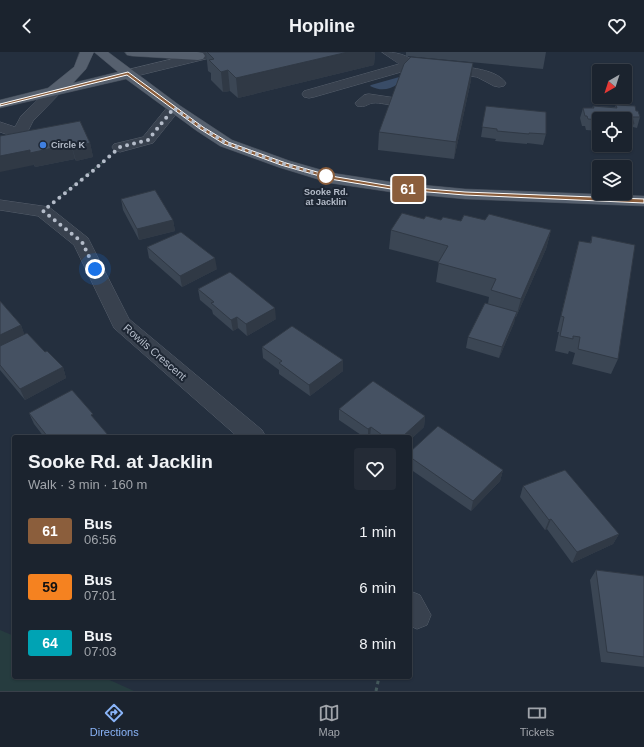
<!DOCTYPE html>
<meta charset="utf-8">
<style>
body{margin:0;font-family:Helvetica,sans-serif;background:#242b36;color:#f1f3f6;height:100vh;display:flex;flex-direction:column;font-size:15px;white-space:nowrap}
*{box-sizing:border-box;margin:0}
p{font-size:13px;color:#a0a4aa}
.icon{flex:none;width:22px;height:22px;fill:none;stroke:currentColor;stroke-width:2;stroke-linecap:round;stroke-linejoin:round}
.map{position:relative;flex:1;overflow:hidden}
.details{position:absolute;left:12px;top:383px;width:400px;height:244px;display:flex;flex-direction:column;background:#1b232e;border-radius:4px;box-shadow:0 1px 3px #0004,0 0 0 1px #39404a}
.details>*{flex:none}
.badge{padding:0 8px;border-radius:3px;font-size:14px;line-height:26px}
.needle{width:26px;rotate:219deg}
.fabs{position:absolute;left:592px;top:12px;display:grid;gap:8px}
.fabs a{display:grid;place-items:center;width:40px;height:40px;border-radius:4px;background:#1b232e;box-shadow:0 1px 3px #0004,0 0 0 1px #39404a;font-size:20px}
.you{position:absolute;width:20px;height:20px;margin:-10px;border:3px solid #fff;border-radius:50%;background:#1a73e8;box-shadow:0 0 0 6px #1a73e833}
.map>.badge{position:absolute;translate:-50% -50%;box-shadow:0 0 0 2px #fff}
.round{display:grid;place-items:center;flex:none;width:42px;height:42px;border-radius:4px;background:#242b36}
.headline{display:flex;align-items:center;justify-content:space-between;height:68px;padding:0 16px}
h1{font-size:19px;font-weight:800;line-height:30px}
ul{padding:0;list-style:none}
li{display:flex;align-items:center;gap:12px;height:56px;padding:0 16px}
li div{flex:1}
li b{display:block;font-size:15px}
li em{font-style:normal}
li .badge{min-width:44px;font-weight:700;text-align:center}
header{display:flex;justify-content:space-between;align-items:center;height:52px;padding:0 16px;background:#1b232e;font-size:18px;font-weight:800}
.dock{display:flex;justify-content:space-around;align-items:center;height:56px;border-top:1px solid #39404a;background:#1b232e;font-size:11px;color:#a0a4aa}
.dock a{display:grid;justify-items:center;gap:2px}
.dock .on{color:#8ab4f8}
.map>svg:first-child{display:block}
.green{fill:#263c3f}
.water{fill:#394c67}
.lines{fill:none;stroke-linecap:round;stroke-linejoin:round}
.minor-casing{stroke:#565f6c;stroke-width:1}
.major-casing{stroke:#414a57;stroke-width:1}
.path-far1{stroke:#44595c;stroke-width:1.5;stroke-dasharray:2 2;stroke-linecap:butt}
.path{stroke:#44595c;stroke-width:3;stroke-dasharray:3.5 3.5;stroke-linecap:butt}
.minor{fill:#38414e;fill-rule:evenodd}
.major{fill:#56606e;fill-rule:evenodd}
.wall{fill:#3b4654}
.shaded-wall{fill:#303945}
.building{fill:#455162;stroke:#303945}
.line{fill:#8b5e3c;stroke:#fff}
.walk{stroke:#b4bcc9;stroke-width:4;stroke-dasharray:0 7.2}
.shop-dot{fill:#3f7fe0;stroke:#1d2633;stroke-width:1.5}
.stop-dot{fill:#fff;stroke:#8b5e3c;stroke-width:2}
.labels{text-anchor:middle;dominant-baseline:central;stroke-width:4;stroke-linejoin:round;paint-order:stroke}
.far-poi-label{font-size:9px;font-weight:bold;fill:#b4bcc9;stroke:#1d2633;text-anchor:start}
.far-stop-label{font-size:9px;font-weight:bold;fill:#b4bcc9;stroke:#1d2633}
.street-label{font-size:11px;fill:#b4bcc9;stroke:#1d2633}
</style>
<header><svg class="icon" aria-label="back" viewBox="0 0 24 24"><path d="M15 5l-7 7 7 7"/></svg>Hopline<svg class="icon" aria-label="heart" viewBox="0 0 24 24"><path d="M12 20l-8-8c-3-5 5-10 8-4 3-6 11-1 8 4z"/></svg></header>
<div class="map">
<svg width="644" height="639" viewBox="0 0 644 639">
<rect width="100%" height="100%" fill="#242f3e"/>
<!-- green -->
<path class="green" d="M0,578L14,584V625H103L134,639H0Z"/>
<!-- water -->
<path class="water" d="M410,22C398,32 388,43 370,34L371,33Z"/>
<g class="lines">
<!-- minor casing -->
<g class="minor-casing">
<path id="minor" d="M201,0H224L222,3L128,26L123,25L121,22L123,19Z
M382,0C395,0 409,2 417,13L415,16L314,45L309,46L304,45L302,42L304,39L399,12Z
M443,13C460,15 495,15 506,31L504,34L499,35L494,34L477,25L438,20L436,17L438,14Z
M55,35L60,36L62,39L33,69L25,85L20,87L0,80V70L15,75L21,64L50,36Z
M369,42L396,46L398,49L396,52C388,54 380,50 373,51C366,52 366,56 357,54L355,51L364,43Z
M174,52L179,53L181,56L153,91L120,100L114,98L112,95L114,92L143,85L169,53Z
M0,148L49,155L88,186L129,267L262,378L266,385H238L114,276L74,193L38,164L0,158Z
M410,539L420,543L431,563L427,573L417,577L410,574Z"/>
</g>
<!-- major casing -->
<g class="major-casing">
<path id="major" d="M80,0H108L179,53L232,88L290,109L332,121L391,130L465,137L644,144V154L465,147L391,140L330,131L278,115L220,94L197,79L126,27L0,56V48L48,36L74,15ZM94,0L118,20L73,31L86,17Z
M125,0H197L203,1L205,4L203,7L198,8L132,4L127,3Z"/>
</g>
<!-- path-far1 -->
<path class="path-far1" d="M60,144L103,110"/>
<!-- path -->
<path class="path" d="M376,639L379,625"/>
<!-- minor -->
<use href="#minor" class="minor"/>
<!-- major -->
<use href="#major" class="major"/>
</g>
<!-- wall -->
<path class="wall" d="M206,0H375L374,13L238,46L230,39L223,40L211,28V21L208,19Z
M406,0H546L543,17L406,4Z
M471,28L454,107L378,98L379,80Z
M616,53L636,59L640,65L637,76L633,75L631,82L625,81V67H599V79L586,78L585,74H582L580,66L583,56H592L593,54L615,55Z
M486,54L546,82L543,93L527,91V92L495,89L496,87L481,85Z
M0,84L90,91L93,105L76,109L75,107L35,115L34,113Z
M121,147L173,168L175,179L139,188L123,158Z
M424,167L441,168L461,169L485,168L551,178L546,197L516,265H515L514,271L499,306L466,296L468,285L488,252L489,245L436,230L439,210L389,197L391,178Z
M592,184L618,307L611,322L572,312L575,301L569,299L568,302L555,299L559,280H557L575,204L579,189L590,191Z
M147,195L217,217L182,235L149,206Z
M198,237L276,267L247,284L238,276L233,279L213,262L212,258L200,248Z
M0,249L21,273L24,282L63,315L66,326L25,348L0,318Z
M262,295L343,319L310,344L279,322V318L263,306Z
M339,357L425,364L424,375L410,388V385H364L339,368Z
M29,361L95,368L108,385H44L34,372Z
M410,400L503,418L500,429L471,459L410,417Z
M523,434L619,482L613,492L572,511L547,477L545,478L520,445Z
M596,518L644,524V615L601,610L590,528Z"/>
<!-- shaded-wall -->
<path class="shaded-wall" d="M348,0H375L374,13L238,46L236,26Z
M473,11L471,28L454,107L456,90Z
M228,18L230,39L223,40L221,20Z
M90,91L93,105L76,109L72,95Z
M71,92L75,107L35,115L30,101Z
M30,98L34,113L0,120V104Z
M173,168L175,179L139,188L137,177Z
M551,178L546,197L516,265L521,247Z
M215,206L217,217L182,235L180,224Z
M275,256L276,267L247,284L246,272Z
M517,260L514,271L499,306L502,295Z
M237,265L238,276L233,279L231,268Z
M21,273L25,284L0,296V283Z
M343,308V319L310,344L309,333Z
M63,315L66,326L25,348L20,337Z
M425,364L424,375L410,388V385H402Z
M371,375L370,385H368V377Z
M503,418L500,429L471,459L473,449Z
M551,467L547,477L545,478L549,468Z
M619,482L613,492L572,511L577,500Z"/>
<!-- building -->
<path class="building" d="M207,0H348L236,26L228,18L221,20L209,8L214,7Z
M411,5L473,11L456,90L379,80L404,12Z
M616,53L635,54L636,59H638L640,65H632L634,72L625,71V67H599V68L588,67L587,64H585L583,56H594L593,54L617,56Z
M486,54L546,60V82L529,81V82L497,79V77L482,75Z
M80,69L90,91L72,95L71,92L30,101V98L0,104V84Z
M155,138L173,168L137,177L121,147Z
M402,161L424,167L426,164L441,168L443,165L461,169L464,163L485,168L489,162L551,178L521,247L491,238L496,227L438,211L448,194L391,178Z
M181,180L215,206L180,224L147,195Z
M592,184L635,193L618,307L578,297L580,285L573,284V287L560,284L564,265L561,264L579,189L591,191Z
M230,220L275,256L246,272L237,265L231,268L211,251L214,250L198,237Z
M0,249L21,273L0,283Z
M485,251L517,260L502,295L468,285Z
M292,274L343,308L309,333L279,311L282,309L262,295Z
M27,281L45,300L47,299L63,315L20,337L0,313V294Z
M373,329L425,364L402,385H385L371,375L368,377L339,357Z
M72,338L93,362L91,363L108,383L105,385H48L29,361Z
M438,374L503,418L473,449L410,405V400Z
M565,418L619,482L577,500L551,467L549,468L523,434Z
M596,518L644,524V605L607,600Z"/>
<!-- line -->
<path class="line" d="M128,20L203,75L228,90L286,111L331,124L391,134L465,140L644,147V151L465,143L391,137L330,127L281,113L224,92L200,77L127,23L0,54V52Z"/>
<g class="lines">
<!-- walk -->
<path class="walk" d="M95,217L82,190L43,159L95,117L120,95L148,88L174,56L202,76L226,91L284,112L330,126L326,124"/>
</g>
<!-- markers -->
<circle class="shop-dot" cx="43" cy="93" r="4"/>
<circle class="stop-dot" cx="326" cy="124" r="8"/>
<g class="labels">
<!-- far-poi labels -->
<g class="far-poi-label">
<text x="51" y="93">Circle K</text>
</g>
<!-- far-stop labels -->
<g class="far-stop-label">
<text x="326" y="140">Sooke Rd.<tspan x="326" dy="10">at Jacklin</tspan></text>
</g>
<!-- street labels -->
<g class="street-label">
<text transform="translate(155 300) rotate(41)">Rowils Crescent</text>
</g>
</g>
</svg>
<div class="fabs">
<a><svg class="needle" viewBox="-14 -14 28 28"><path d="M0-13l5 13h-10z" fill="#e53935"/><path d="M0 13l5-13h-10z" fill="#a0a4aa"/></svg></a>
<a><svg class="icon" aria-label="locate" viewBox="0 0 24 24"><circle cx="12" cy="12" r="6"/><path d="M12 2v4M12 18v4M2 12h4M18 12h4"/></svg></a>
<a><svg class="icon" aria-label="layers" viewBox="0 0 24 24"><path d="M12 4l9 5-9 5-9-5zM3 14l9 5 9-5"/></svg></a>
</div>
<div class="you" style="left:95px;top:217px"></div>
<b class="badge" style="left:408px;top:137px;background:#8b5e3c;color:#fff">61</b>
<section class="details">
<div class="headline"><div><h1>Sooke Rd. at Jacklin</h1><p>Walk · 3 min · 160 m</p></div><a class="round"><svg class="icon" aria-label="heart" viewBox="0 0 24 24"><path d="M12 20l-8-8c-3-5 5-10 8-4 3-6 11-1 8 4z"/></svg></a></div>
<ul>
<li><span class="badge" style="background:#8b5e3c;color:#fff">61</span><div><b>Bus</b><p>06:56</p></div><em>1 min</em></li>
<li><span class="badge" style="background:#f58220;color:#111">59</span><div><b>Bus</b><p>07:01</p></div><em>6 min</em></li>
<li><span class="badge" style="background:#00a3b4;color:#fff">64</span><div><b>Bus</b><p>07:03</p></div><em>8 min</em></li>
</ul>
</section>
</div>
<nav class="dock">
<a class="on"><svg class="icon" aria-label="directions" viewBox="0 0 24 24"><path d="M12 3l9 9-9 9-9-9zM9 14v-3h6M13 9l2 2-2 2"/></svg>Directions</a>
<a><svg class="icon" aria-label="map" viewBox="0 0 24 24"><path d="M3 6l6-2 6 2 6-2v14l-6 2-6-2-6 2zM9 4v14M15 6v14"/></svg>Map</a>
<a><svg class="icon" aria-label="tickets" viewBox="0 0 24 24"><path d="M3 7h18v10H3zM15 7v10"/></svg>Tickets</a>
</nav>
